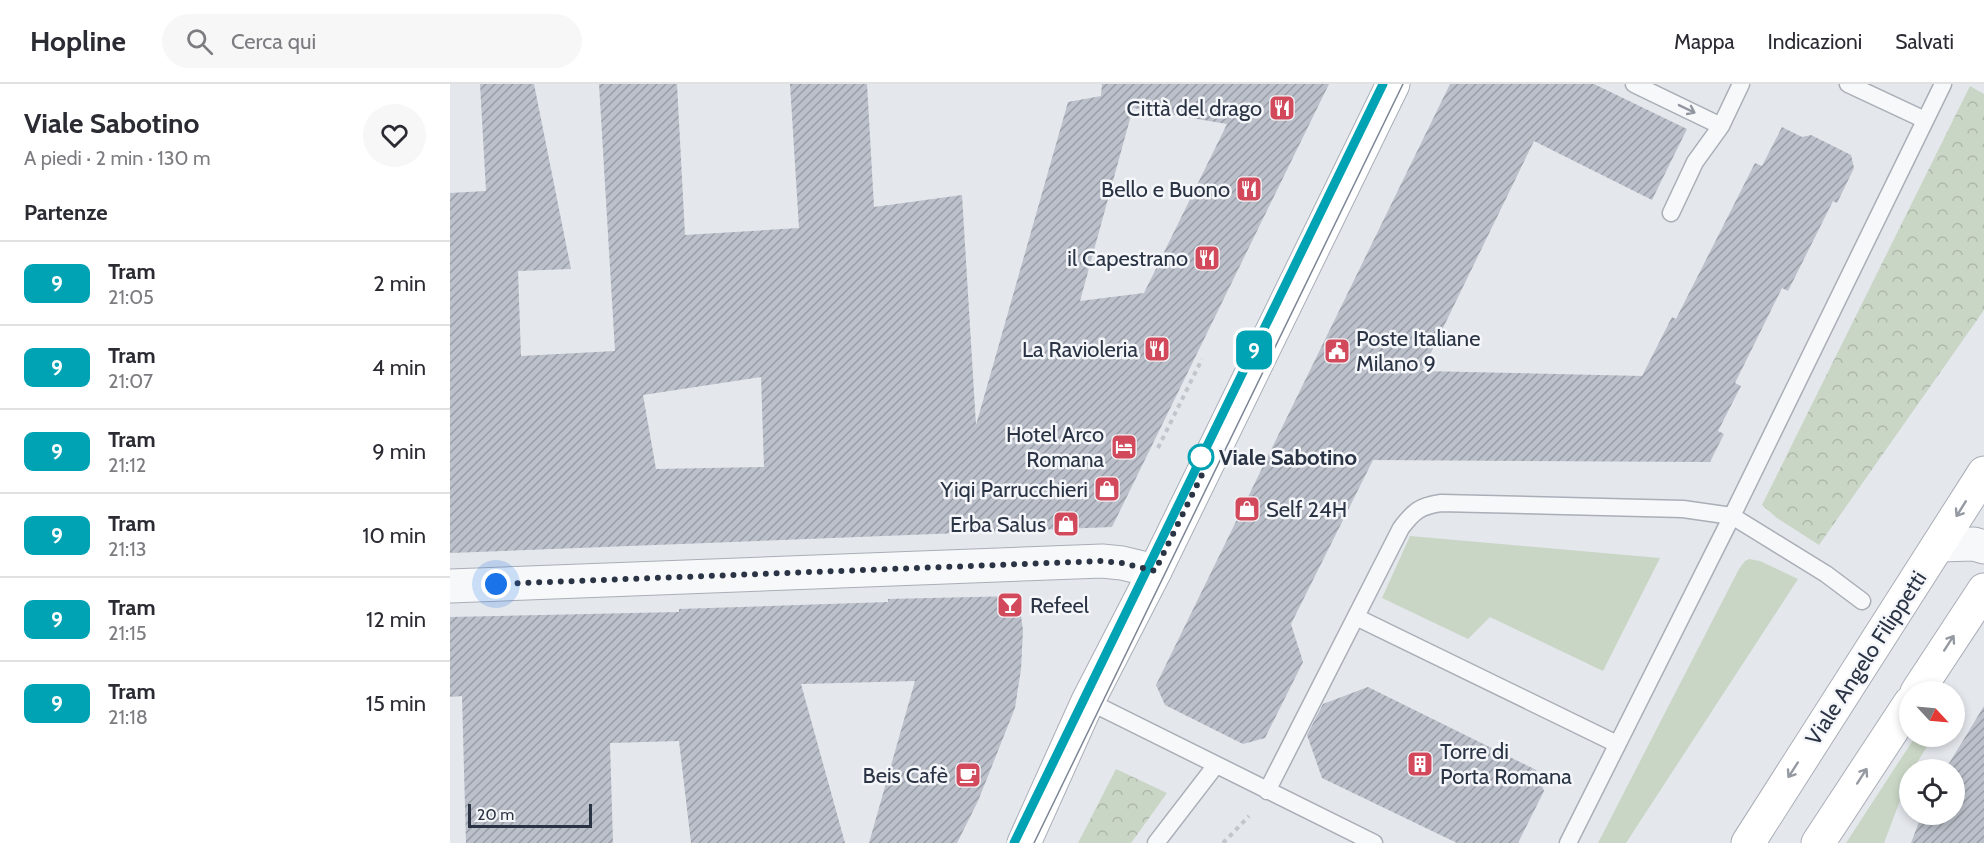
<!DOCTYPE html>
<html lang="it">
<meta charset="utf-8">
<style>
body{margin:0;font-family:Cabin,sans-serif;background:#f7f7f7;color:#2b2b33;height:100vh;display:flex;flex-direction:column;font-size:22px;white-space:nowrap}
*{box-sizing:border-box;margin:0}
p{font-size:20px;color:#7c7c81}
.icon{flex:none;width:33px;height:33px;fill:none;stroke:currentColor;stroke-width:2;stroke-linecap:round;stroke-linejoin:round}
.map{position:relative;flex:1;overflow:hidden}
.details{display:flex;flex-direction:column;background:#fff;width:450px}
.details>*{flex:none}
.badge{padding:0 12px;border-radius:9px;font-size:21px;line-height:39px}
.needle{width:39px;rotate:116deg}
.fabs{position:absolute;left:1449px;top:597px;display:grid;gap:12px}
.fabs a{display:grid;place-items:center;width:66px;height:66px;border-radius:50%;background:#fff;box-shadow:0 3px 9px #0003;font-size:30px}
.scale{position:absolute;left:18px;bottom:15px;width:124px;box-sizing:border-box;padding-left:6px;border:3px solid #2b3445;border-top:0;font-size:16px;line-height:21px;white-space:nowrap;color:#2b3445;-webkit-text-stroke:4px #f4f6f9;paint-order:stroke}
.you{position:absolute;width:30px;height:30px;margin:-15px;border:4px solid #fff;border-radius:50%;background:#1a73e8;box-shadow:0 0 0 9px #1a73e833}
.map>.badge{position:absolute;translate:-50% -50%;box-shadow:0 0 0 3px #fff}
h2{padding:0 24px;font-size:22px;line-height:54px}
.round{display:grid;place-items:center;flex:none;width:63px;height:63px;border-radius:32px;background:#f7f7f7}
.headline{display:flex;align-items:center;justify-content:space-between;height:102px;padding:0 24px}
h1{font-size:28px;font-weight:800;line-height:45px}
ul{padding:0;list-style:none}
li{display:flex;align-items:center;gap:18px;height:84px;padding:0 24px;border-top:2px solid #e1e1e2}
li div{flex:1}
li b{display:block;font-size:22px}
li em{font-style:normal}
li .badge{min-width:66px;font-weight:700;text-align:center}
header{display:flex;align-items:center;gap:36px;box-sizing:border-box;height:84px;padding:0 30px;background:#fff;border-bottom:2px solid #e1e1e2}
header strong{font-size:28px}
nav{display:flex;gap:33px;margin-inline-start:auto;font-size:21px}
.search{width:420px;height:54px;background:#f7f7f7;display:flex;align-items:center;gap:15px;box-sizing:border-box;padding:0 21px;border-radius:33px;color:#7c7c81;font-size:22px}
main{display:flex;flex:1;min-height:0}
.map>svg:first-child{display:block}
.green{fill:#c9d6c5}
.park{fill:url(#park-crowns)}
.building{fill:url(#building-hatch);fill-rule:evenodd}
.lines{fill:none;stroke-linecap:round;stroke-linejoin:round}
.lane-casing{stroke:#a9aeb7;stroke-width:19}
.street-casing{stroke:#a9aeb7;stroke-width:35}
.secondary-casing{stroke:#a9aeb7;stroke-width:35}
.path{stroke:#c2c5cb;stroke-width:4;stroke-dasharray:4.5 4.5;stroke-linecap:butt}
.lane{stroke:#f7f8fa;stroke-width:16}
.street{stroke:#f7f8fa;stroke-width:33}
.secondary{stroke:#fff;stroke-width:33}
.tram{stroke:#7d8696;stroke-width:1.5}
.oneway{stroke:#9196a0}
.oneway2{stroke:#959aa2}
.line-casing{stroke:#fff;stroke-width:14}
.line{stroke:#00a3b4;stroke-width:9}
.walk{stroke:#2b3445;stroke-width:6;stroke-dasharray:0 10.8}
.stop-dot{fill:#fff;stroke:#00a3b4;stroke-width:3}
.labels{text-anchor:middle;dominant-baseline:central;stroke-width:5;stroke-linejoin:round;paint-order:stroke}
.poi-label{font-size:22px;fill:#2b3445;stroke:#f4f6f9;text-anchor:end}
.stop-label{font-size:22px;font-weight:bold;fill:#2b3445;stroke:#f4f6f9;text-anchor:start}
.street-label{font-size:22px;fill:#2b3445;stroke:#f4f6f9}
</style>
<header>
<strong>Hopline</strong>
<div class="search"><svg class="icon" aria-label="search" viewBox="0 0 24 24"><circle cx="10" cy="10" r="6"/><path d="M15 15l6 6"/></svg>Cerca qui</div>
<nav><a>Mappa</a><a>Indicazioni</a><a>Salvati</a></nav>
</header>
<main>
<section class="details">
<div class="headline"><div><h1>Viale Sabotino</h1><p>A piedi · 2 min · 130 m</p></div><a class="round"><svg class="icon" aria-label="heart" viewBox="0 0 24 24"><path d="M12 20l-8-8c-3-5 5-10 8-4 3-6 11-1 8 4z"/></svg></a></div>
<h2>Partenze</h2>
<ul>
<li><span class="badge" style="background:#00a3b4;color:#fff">9</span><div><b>Tram</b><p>21:05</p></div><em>2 min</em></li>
<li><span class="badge" style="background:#00a3b4;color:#fff">9</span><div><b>Tram</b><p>21:07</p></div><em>4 min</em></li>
<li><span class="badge" style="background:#00a3b4;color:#fff">9</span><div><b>Tram</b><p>21:12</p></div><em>9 min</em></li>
<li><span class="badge" style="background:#00a3b4;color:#fff">9</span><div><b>Tram</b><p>21:13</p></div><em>10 min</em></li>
<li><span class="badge" style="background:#00a3b4;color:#fff">9</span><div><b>Tram</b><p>21:15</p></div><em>12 min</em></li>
<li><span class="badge" style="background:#00a3b4;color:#fff">9</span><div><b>Tram</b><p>21:18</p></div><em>15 min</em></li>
</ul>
</section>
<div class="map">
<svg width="1534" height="759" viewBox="0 0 1534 759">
<defs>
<pattern id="park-crowns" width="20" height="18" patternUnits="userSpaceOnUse" patternTransform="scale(1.5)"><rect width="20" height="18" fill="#c9d6c5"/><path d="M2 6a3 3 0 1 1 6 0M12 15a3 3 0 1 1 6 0" fill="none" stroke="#adb8ab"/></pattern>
<pattern id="building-hatch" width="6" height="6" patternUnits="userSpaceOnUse" patternTransform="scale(1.5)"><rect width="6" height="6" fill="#bbc0ca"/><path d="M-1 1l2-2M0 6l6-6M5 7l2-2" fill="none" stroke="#989da6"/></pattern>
</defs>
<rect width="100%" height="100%" fill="#e4e7ec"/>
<!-- green -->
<path class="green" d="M960,452L1210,474L1153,587L1040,533L1018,555L932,514Z
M1299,475L1310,477L1348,495L1176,759H1148L1289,485L1295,477Z
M1465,653H1483L1463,685L1460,686L1459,693L1434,759H1396Z"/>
<!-- park -->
<path class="park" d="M1520,2L1534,10V226L1369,461L1327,434L1312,421Z
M666,685L717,709L681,759H628Z"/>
<!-- building -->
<path class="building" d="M30,0H84L121,185L68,187L71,272L165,267L149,0H227L235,151L349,144L340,0H417L424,123L512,111L526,341L618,18L651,12L652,0H879L662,443L0,469V109L36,107ZM683,24L777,40L694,209L630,217ZM311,293L314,383L206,385L193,311Z
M1000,0H1144L1237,45L1202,116L1084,57L972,287L1192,292L1222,233L1226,235L1305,79L1312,82L1332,43L1352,53L1361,51L1401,71L1404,84L1387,119L1383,117L1338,207L1332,204L1285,299L1291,302L1268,347L1274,350L1260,378L923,376L841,540L853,578L815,654L793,660L715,621L706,601Z
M568,512L573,546L571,585L565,624L528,717L507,759H419L465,597L351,600L395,759H241L229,657L160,659L163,759H16L12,612L0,613V533L229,528V525L438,518V515Z
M918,603L1086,686L1094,707L1068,759H1007L872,694L857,651L873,620Z
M1534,622V759H1461L1472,730H1504V686H1495Z"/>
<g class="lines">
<!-- lane casing -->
<g class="lane-casing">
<path id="lane" d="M1184,0L1271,42L1291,0
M1398,0L1475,36
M1221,129L1245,78L1271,42
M906,533L1167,660
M638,617L924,759
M817,707L951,444C964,427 970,422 991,419L1233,425L1282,432L1376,490L1412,517
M706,759L766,681
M1118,759L1282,432L1493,0"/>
</g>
<!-- street casing -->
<g class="street-casing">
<path id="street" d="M1489,461L1524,460L1534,463
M0,502L652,477L672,479L705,487"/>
</g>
<!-- secondary casing -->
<g class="secondary-casing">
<path id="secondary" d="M1467,608L1534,506
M574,759L638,617L705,487L943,0
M1298,759L1534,389
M1368,759L1460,619"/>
</g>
<!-- path -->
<path class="path" d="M708,364L752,275
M773,759L799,732"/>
<!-- lane -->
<use href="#lane" class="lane"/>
<!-- street -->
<use href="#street" class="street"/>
<!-- secondary -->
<use href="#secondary" class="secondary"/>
<!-- tram -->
<path class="tram" d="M564,759L933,0
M584,759L953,0"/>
</g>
<!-- one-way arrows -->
<defs><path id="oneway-shaft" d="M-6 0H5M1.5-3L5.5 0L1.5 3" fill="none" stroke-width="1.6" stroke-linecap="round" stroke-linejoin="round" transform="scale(1.5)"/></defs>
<use class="oneway" href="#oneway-shaft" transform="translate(1237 25) rotate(26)"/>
<g class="oneway2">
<use href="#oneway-shaft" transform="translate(1511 425) rotate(122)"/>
<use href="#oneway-shaft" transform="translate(1499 559) rotate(-57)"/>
<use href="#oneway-shaft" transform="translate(1343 686) rotate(123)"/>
<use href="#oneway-shaft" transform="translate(1412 692) rotate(-57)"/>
</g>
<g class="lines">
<!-- line casing -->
<g class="line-casing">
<path id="line" d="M564,759L933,0"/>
</g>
<!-- line -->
<use href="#line" class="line"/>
<!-- walk -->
<path class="walk" d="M46,500L652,477L672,479L705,487L764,366L751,373"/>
</g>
<!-- icons -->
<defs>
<g id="restaurant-square" transform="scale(1.35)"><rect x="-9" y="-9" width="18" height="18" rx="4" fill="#d1495b" stroke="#f4f6f9"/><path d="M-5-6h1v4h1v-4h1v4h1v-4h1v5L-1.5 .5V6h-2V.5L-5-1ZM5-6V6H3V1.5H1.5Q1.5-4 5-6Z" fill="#fff"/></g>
<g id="civic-square" transform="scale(1.35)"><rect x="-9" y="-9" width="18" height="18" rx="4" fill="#d1495b" stroke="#f4f6f9"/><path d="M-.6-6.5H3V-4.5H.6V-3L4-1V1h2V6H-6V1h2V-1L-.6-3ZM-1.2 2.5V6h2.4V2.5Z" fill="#fff"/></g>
<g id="hotel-square" transform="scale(1.35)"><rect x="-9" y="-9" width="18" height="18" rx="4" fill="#d1495b" stroke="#f4f6f9"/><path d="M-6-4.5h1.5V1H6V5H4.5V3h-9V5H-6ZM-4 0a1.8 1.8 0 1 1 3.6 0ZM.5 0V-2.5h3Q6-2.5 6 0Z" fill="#fff"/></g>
<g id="shop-square" transform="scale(1.35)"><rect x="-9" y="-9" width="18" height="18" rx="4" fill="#d1495b" stroke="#f4f6f9"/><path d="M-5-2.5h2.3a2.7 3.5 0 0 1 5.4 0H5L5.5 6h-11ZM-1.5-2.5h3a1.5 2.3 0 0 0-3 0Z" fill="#fff"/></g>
<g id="bar-square" transform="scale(1.35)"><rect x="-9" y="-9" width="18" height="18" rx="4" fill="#d1495b" stroke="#f4f6f9"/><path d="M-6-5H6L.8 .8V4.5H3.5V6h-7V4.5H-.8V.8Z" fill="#fff"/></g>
<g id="building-square" transform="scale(1.35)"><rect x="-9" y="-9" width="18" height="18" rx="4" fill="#d1495b" stroke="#f4f6f9"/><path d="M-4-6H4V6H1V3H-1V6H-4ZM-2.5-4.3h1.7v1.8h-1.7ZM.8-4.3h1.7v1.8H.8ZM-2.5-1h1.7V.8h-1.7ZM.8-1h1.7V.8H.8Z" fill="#fff"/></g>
<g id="cafe-square" transform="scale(1.35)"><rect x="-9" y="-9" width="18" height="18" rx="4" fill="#d1495b" stroke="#f4f6f9"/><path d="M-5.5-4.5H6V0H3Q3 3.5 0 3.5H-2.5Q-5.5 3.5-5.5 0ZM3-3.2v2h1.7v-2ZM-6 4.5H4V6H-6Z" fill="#fff"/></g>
</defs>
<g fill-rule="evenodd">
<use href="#restaurant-square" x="832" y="24"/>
<use href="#restaurant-square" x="799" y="105"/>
<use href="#restaurant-square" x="757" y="174"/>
<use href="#restaurant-square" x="707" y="265"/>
<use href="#civic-square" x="887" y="267"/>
<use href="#hotel-square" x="674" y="363"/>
<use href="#shop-square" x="657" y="405"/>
<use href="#shop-square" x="797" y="425"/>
<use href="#shop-square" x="616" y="440"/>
<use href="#bar-square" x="560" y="521"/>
<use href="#building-square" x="970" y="680"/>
<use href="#cafe-square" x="518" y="691"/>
</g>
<!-- markers -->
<circle class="stop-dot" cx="751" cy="373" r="12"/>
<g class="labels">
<!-- poi labels -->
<g class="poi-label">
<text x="812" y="24">Città del drago</text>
<text x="780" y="105">Bello e Buono</text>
<text x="738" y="174">il Capestrano</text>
<text x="906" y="254" text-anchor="start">Poste Italiane<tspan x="906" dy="25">Milano 9</tspan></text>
<text x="688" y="265">La Ravioleria</text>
<text x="654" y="350">Hotel Arco<tspan x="654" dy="25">Romana</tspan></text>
<text x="638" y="405">Yiqi Parrucchieri</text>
<text x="816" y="425" text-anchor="start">Self 24H</text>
<text x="596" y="440">Erba Salus</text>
<text x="580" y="521" text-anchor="start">Refeel</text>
<text x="990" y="667" text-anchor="start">Torre di<tspan x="990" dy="25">Porta Romana</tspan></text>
<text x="498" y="691">Beis Cafè</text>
</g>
<!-- stop labels -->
<g class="stop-label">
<text x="769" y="373">Viale Sabotino</text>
</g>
<!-- street labels -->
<g class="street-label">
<text transform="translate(1416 574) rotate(-57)">Viale Angelo Filippetti</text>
</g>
</g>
</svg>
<div class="fabs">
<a><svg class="needle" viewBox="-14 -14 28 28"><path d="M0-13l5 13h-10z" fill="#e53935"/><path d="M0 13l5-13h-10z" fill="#7c7c81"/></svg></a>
<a><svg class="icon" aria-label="locate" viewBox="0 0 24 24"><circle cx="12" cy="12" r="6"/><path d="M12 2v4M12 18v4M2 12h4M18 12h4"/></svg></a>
</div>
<div class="scale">20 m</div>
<div class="you" style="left:46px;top:500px"></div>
<b class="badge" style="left:804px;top:266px;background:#00a3b4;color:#fff">9</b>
</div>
</main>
